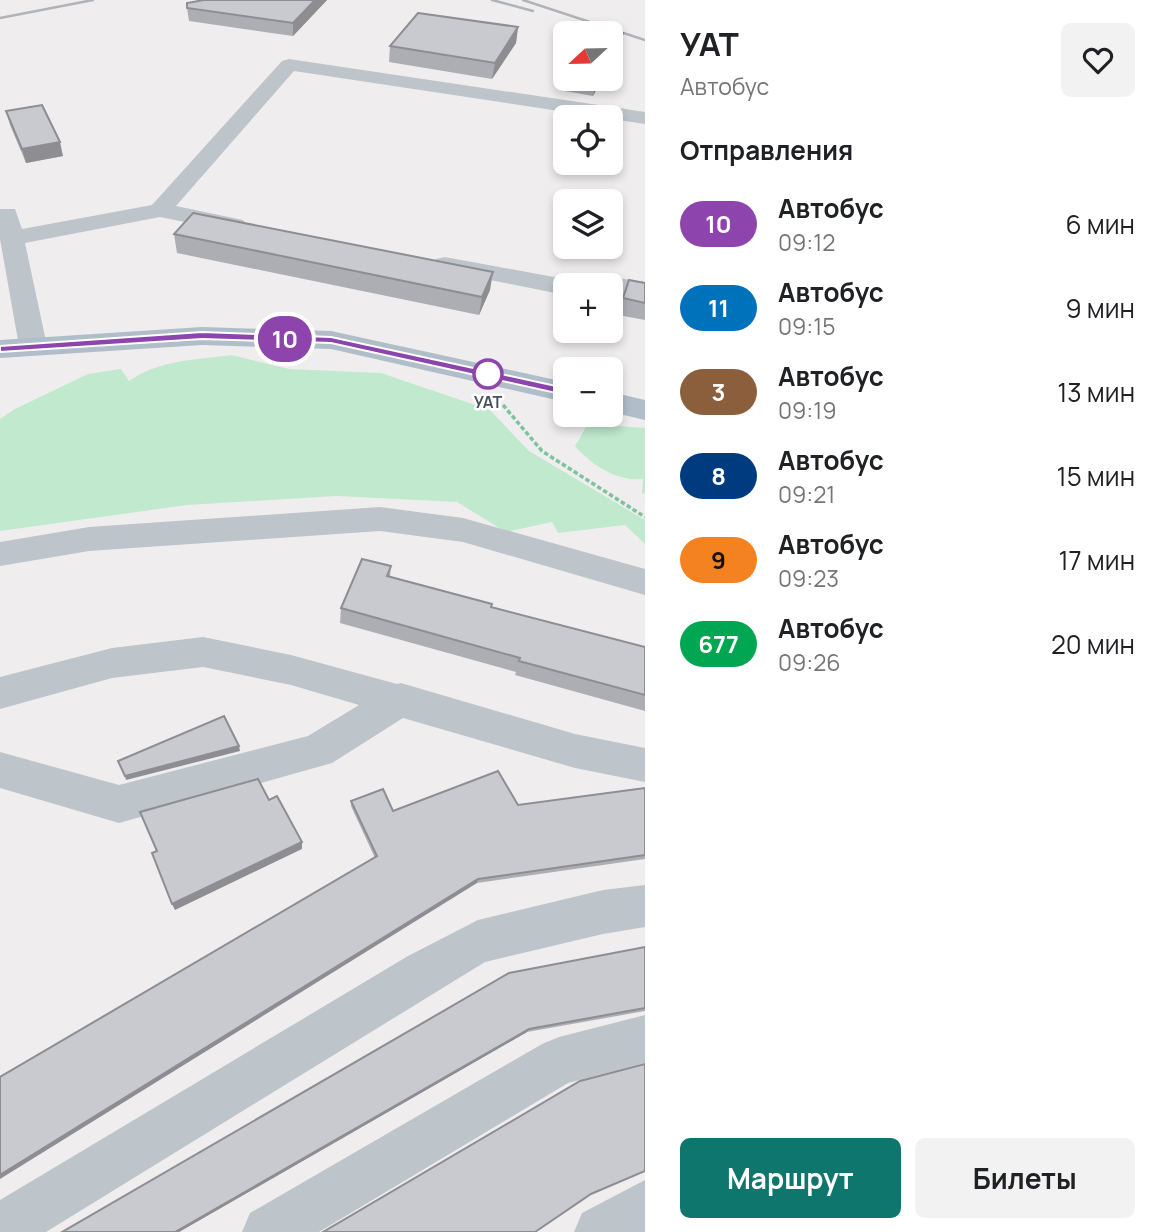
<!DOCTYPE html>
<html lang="ru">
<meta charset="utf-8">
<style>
body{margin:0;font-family:Manrope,sans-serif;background:#f2f2f2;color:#202124;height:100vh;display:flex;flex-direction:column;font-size:26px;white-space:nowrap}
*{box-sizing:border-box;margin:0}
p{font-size:23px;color:#757577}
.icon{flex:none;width:38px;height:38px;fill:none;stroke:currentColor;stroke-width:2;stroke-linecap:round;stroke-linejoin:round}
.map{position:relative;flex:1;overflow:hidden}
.sheet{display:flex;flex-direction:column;background:#fff;width:525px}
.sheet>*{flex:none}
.badge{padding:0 14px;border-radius:23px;font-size:24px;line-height:46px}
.needle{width:46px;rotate:248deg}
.buttons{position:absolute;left:553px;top:21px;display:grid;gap:14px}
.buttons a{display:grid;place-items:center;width:70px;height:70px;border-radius:10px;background:#fff;box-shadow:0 4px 10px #0003;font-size:35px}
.map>.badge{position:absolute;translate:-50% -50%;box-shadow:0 0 0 4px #fff}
h2{padding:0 35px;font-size:26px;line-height:63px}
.round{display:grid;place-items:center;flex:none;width:74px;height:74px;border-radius:10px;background:#f2f2f2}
.overview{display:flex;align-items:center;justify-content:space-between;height:119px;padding:0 35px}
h1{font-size:33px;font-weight:700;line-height:52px}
.action{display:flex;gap:14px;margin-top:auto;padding:14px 35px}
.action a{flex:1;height:80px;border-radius:10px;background:#0f766e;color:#fff;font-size:28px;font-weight:700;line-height:80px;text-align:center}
.action a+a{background:#f2f2f2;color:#202124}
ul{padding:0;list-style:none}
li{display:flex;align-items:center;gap:21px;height:84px;padding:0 35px}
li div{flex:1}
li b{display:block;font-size:26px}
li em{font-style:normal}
li .badge{min-width:77px;font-weight:700;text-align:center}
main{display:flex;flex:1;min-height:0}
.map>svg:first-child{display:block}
.green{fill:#c0e9ce}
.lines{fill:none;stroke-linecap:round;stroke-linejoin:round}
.path{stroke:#7cc49c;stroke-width:3.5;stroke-dasharray:4.5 2.5;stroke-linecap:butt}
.minor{fill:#bdc5cb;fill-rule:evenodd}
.major{fill:#b0bec9;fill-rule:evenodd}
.rail{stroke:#b0b3b7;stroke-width:2.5}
.wall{fill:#adaeb3}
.shaded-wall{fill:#8d8d92}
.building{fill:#c9cad0;stroke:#8d8d92;stroke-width:2}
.line{fill:#8e44ad;stroke:#fff;stroke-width:2}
.stop-dot{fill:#fff;stroke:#8e44ad;stroke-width:3.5}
.labels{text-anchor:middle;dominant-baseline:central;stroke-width:5;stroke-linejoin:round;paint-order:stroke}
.far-stop-label{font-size:16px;font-weight:bold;fill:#485159;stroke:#fff}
</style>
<main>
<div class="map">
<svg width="645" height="1232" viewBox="0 0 645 1232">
<rect width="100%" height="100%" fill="#f0edee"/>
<!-- green -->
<path class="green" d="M231,355L289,369L381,373L490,410L529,451L645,520V544L625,525L558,533L552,522L506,532L457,502L337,496L187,505L0,531V419L15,409L88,374L121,369L129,381C159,360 195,360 231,355Z
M588,424L645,428V493L642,494L643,479C618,482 591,465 575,446Z"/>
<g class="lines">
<!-- path -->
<path class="path" d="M503,405L542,451L645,517"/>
<!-- minor -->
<path class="minor" d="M289,59L645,112V124L294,71L176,206L243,220L247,225L243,230L235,232L160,217L25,243L47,346L43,352L33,354L23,352L19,346L0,239V209H15L22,229L152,205L282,61Z
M445,257L565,279L576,285H565V295L436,269L433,264L436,259Z
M611,277L645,282V298L611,292V285H598L602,280Z
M380,507L463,518L645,569V595L463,542L380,531L89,551L0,566V542L89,527Z
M203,637L291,655L397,684L401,683L575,734L645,748V782L575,768L403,718L332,763L119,823L0,788V752L119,785L308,736L359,705L291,685L203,667L112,678L0,709V677L112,648Z
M645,885V927L603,934L485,962L46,1232H0V1200L408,956L478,920L603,890Z
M645,1015V1063L568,1083L319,1232H242L250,1213L542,1044L559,1037Z
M645,1180V1232H574L582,1213Z"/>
<!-- major -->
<path class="major" d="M202,327L331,331L565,382V402L331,349L202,345L0,358V340Z
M611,392L645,400V420L611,412Z"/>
<!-- rail -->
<path class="rail" d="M492,0L533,11
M523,0L645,40
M0,18L93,0"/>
</g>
<!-- wall -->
<path class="wall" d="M204,0H327L293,36L189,21L187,8Z
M518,27L516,43L492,79L389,62L390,46Z
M565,71V79H602L593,96L559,90L562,77Z
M6,111L63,156L26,163L10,125Z
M174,234L490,290L479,315L177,253Z
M629,280L645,283V320L618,315Z
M391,566L390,577L492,607L645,647V711L515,675L516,672L340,623L341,608Z
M645,788V859L477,883L375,858L351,806V801L393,811L518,805Z
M645,947V1011L527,1032L179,1232H62Z"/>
<!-- shaded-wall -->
<path class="shaded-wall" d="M315,0H327L293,36V23Z
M518,27L516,43L492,79L495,63Z
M623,33L620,46L611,63V55Z
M597,79H602L593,96L596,82Z
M60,142L63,156L26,163L22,149Z
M493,272L490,290L479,315L482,297Z
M239,746L240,751L126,780L125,776Z
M302,842V849L175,910L172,904Z
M478,879L477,883L0,1179V1175Z
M529,1029L527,1032L179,1232H175Z"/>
<!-- building -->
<path class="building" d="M204,0H315L293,23L187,8V3Z
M418,13L518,27L495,63L390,46Z
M594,24L623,33L611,55V33H588Z
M575,79H597L596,82Z
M42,105L60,142L22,149L6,111Z
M193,213L493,272L482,297L174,234Z
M629,280L645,283V303L623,298Z
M362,559L391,566L387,576L492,604L491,607L645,647V695L519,661L520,658L341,608Z
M224,716L239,746L125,776L118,761Z
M498,771L518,805L645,788V855L478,879L0,1175V1077L377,856L351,801L383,789L393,811Z
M258,779L269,800L277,796L302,842L172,904L152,853L157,851L140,812Z
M645,947V1008L529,1029L175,1232H62L509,973Z
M645,1064V1171L591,1194L535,1232H323L580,1081Z"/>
<!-- line -->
<path class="line" d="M202,332L331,337L565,388L571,392L565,395L331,343L202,339L0,352V346Z"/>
<!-- markers -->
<circle class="stop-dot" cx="488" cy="374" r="14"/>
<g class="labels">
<!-- far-stop labels -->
<g class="far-stop-label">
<text x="488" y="402">УАТ</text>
</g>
</g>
</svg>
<div class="buttons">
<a><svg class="needle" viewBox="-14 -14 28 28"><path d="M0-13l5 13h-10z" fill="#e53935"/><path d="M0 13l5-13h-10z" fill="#757577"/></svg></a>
<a><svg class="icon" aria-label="locate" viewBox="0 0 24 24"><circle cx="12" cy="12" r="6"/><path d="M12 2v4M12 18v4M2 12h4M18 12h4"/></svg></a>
<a><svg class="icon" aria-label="layers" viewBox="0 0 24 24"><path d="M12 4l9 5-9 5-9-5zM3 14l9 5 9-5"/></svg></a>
<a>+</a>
<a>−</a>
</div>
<b class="badge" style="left:285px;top:339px;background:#8e44ad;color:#fff">10</b>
</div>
<section class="sheet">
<div class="overview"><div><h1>УАТ</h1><p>Автобус</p></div><a class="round"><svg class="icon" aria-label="heart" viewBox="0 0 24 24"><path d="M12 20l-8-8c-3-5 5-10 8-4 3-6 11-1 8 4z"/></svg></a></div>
<h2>Отправления</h2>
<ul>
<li><span class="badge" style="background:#8e44ad;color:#fff">10</span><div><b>Автобус</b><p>09:12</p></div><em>6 мин</em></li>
<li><span class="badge" style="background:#0072bc;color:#fff">11</span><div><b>Автобус</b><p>09:15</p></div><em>9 мин</em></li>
<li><span class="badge" style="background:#8b5e3c;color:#fff">3</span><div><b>Автобус</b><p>09:19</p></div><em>13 мин</em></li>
<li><span class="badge" style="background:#003b80;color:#fff">8</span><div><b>Автобус</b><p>09:21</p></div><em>15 мин</em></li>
<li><span class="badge" style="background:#f58220;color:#111">9</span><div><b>Автобус</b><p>09:23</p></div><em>17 мин</em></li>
<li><span class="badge" style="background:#00a651;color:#fff">677</span><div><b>Автобус</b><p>09:26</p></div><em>20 мин</em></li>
</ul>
<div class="action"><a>Маршрут</a><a>Билеты</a></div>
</section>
</main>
